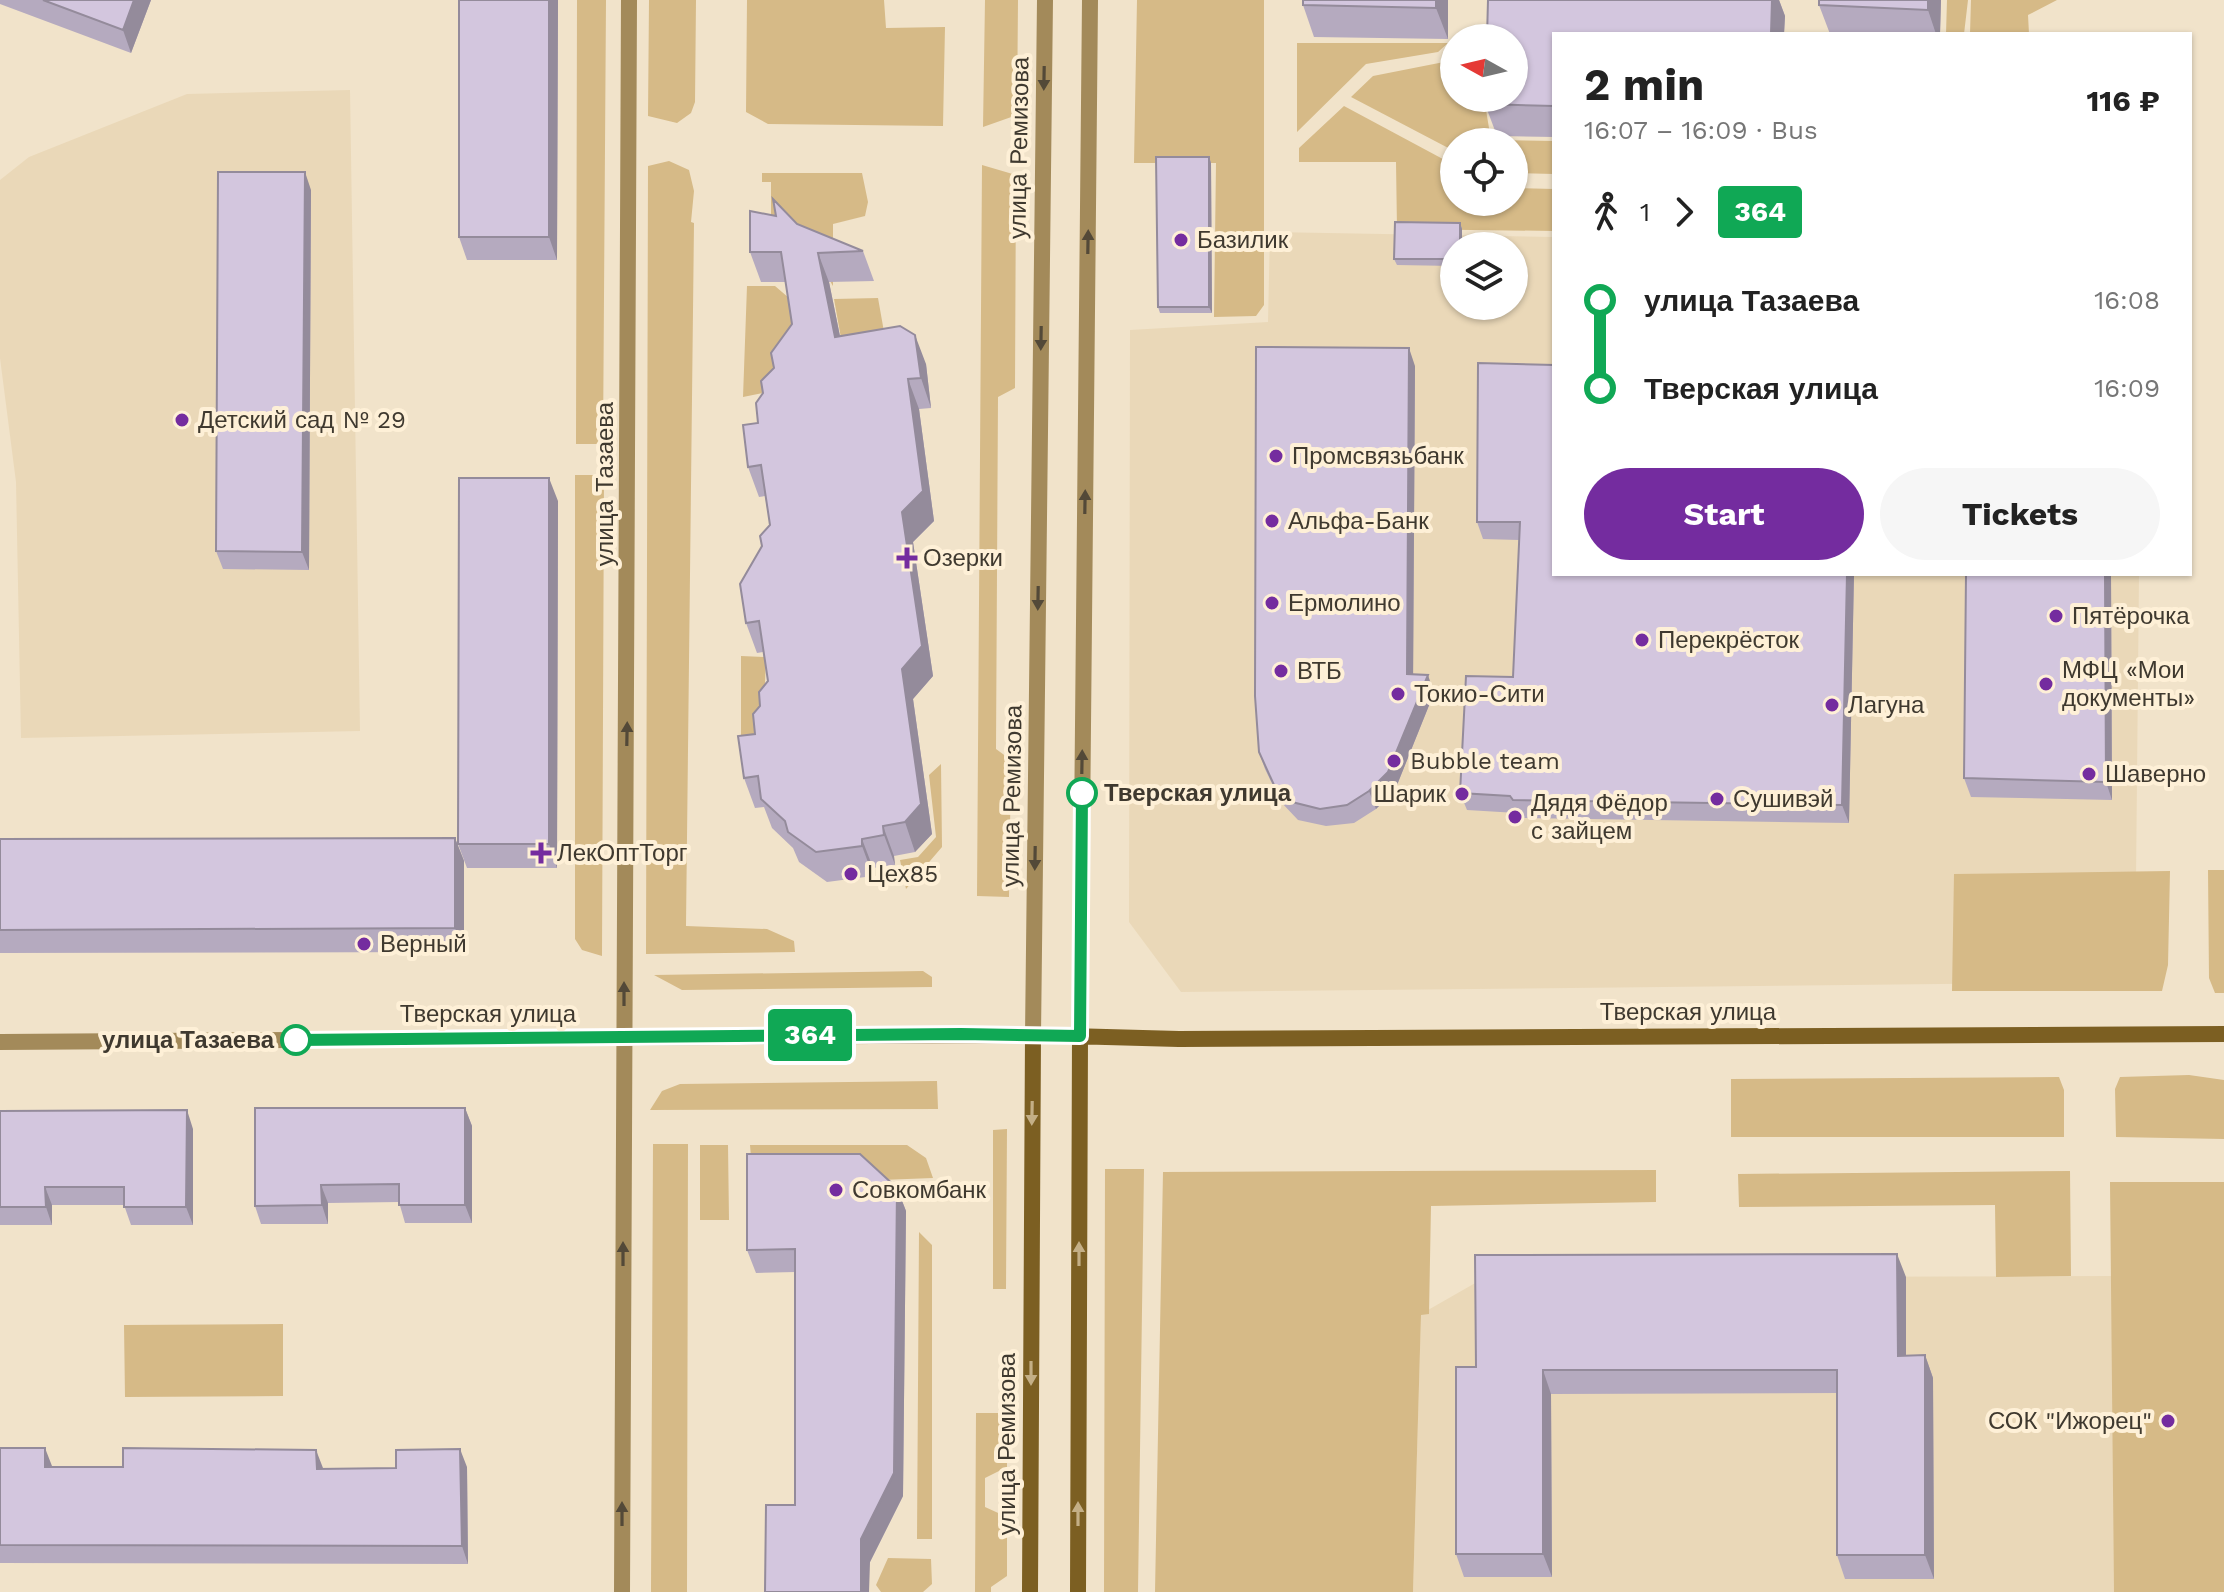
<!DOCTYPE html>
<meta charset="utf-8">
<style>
body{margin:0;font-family:"Work Sans",sans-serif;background:#f6f6f6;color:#222;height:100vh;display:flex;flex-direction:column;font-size:30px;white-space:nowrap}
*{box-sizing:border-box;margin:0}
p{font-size:26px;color:#767676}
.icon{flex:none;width:44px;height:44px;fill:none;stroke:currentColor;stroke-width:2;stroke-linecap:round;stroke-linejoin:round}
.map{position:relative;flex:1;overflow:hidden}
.side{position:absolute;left:1552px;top:32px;width:640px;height:544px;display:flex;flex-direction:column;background:#fff;border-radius:0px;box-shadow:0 2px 6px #0004}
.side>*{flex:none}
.badge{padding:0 16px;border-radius:6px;font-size:28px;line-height:52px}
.needle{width:52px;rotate:278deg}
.tools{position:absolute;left:1440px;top:24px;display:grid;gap:16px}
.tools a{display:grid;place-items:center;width:88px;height:88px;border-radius:50%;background:#fff;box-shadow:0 2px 6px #0004;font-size:40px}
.map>.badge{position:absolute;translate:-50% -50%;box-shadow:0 0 0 4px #fff}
.legs{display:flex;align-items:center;gap:12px;height:88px;padding:0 32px;font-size:26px}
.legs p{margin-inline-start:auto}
.summary{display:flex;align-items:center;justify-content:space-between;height:136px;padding:0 32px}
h1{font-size:44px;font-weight:700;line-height:60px}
.cta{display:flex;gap:16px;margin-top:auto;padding:16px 32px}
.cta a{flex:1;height:92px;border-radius:48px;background:#742c9f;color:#fff;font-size:32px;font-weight:700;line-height:92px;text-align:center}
.cta a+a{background:#f6f6f6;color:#222}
ul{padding:0 32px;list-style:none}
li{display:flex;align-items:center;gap:28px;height:88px;font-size:30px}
li i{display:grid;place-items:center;width:12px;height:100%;margin:0 10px;background:currentColor}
li i::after{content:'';width:20px;height:20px;margin:-10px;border:6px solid;border-radius:50%;background:#fff}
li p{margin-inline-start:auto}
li:first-child i{background:linear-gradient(#0000 50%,currentColor 0)}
li:last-child i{background:linear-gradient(currentColor 50%,#0000 0)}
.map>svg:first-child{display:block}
.built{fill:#ead8b8;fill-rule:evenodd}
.green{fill:#d6ba87}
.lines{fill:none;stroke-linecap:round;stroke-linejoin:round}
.minor{stroke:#a38a5a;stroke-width:16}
.tertiary{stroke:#a38a5a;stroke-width:16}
.secondary{stroke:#7c5f22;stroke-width:16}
.wall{fill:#b5aabf}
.shaded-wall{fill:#948b9b}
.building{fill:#d3c6de;stroke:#948b9b;stroke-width:2}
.oneway{fill:#534938}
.oneway2{fill:#c4af86}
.line-1-casing{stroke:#fff;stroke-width:18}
.line-1{stroke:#10a855;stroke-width:12}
.poi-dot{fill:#742c9f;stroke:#fef0d7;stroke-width:3}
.stop-1-dot{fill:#fff;stroke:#10a855;stroke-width:4}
.labels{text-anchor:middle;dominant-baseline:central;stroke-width:8;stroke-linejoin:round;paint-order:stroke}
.street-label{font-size:24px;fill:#3f392f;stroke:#fef0d7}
.poi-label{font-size:24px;fill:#3f392f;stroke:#fef0d7;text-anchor:start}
.stop-label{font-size:24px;font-weight:bold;fill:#3f392f;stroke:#fef0d7;text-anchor:start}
</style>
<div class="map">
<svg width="2224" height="1592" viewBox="0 0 2224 1592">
<rect width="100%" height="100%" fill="#f1e3ca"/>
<!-- built -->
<path class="built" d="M350,90L360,731L21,738L16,482L0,358V180L29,157L187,94Z
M1270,232L1554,237V574H2139L2135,982L1181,992L1129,922L1130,330L1268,322ZM1454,246H1514V306H1454Z
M2113,1276L2114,1592H1413L1421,1314L1484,1278Z"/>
<!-- green -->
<path class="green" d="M577,0H606L603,444H576Z
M649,0H696L695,102L691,113L677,123L648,116Z
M747,0H884L886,28L945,27L943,126L768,124L746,112Z
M985,0H1018L1017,115L983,127Z
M1137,0H1264V305L1256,316L1214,317L1216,163H1134Z
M1947,0H1968L1964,34H1946Z
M1971,0H2057L2028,15L2029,34H1970Z
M1297,43H1448L1438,52L1366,64L1297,132Z
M1454,53V98H1484L1491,140L1554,141V174L1514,173V142H1454V151L1351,97L1373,76L1444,62Z
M1344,106L1454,165V202H1514V188L1554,189V231L1397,229L1396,162H1299V148Z
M669,161L689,170L694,191L691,222L694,223L686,926L767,929L794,941L795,952L646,954L648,166Z
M982,165L1016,175L1015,388L998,397L996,749L1011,760L1009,897L977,896Z
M762,173H862L868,202L865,216L833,224V286L815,256L771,225V182H762Z
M747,286H775L789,298L800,368L767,392L743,397Z
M878,298L889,360L846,366L834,299Z
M575,475H604L602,956L582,950L575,939Z
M741,656L766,657L762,760L741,764Z
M941,764L942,847L906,889L900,860L918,857L936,837L929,775Z
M2208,870H2224V993H2215L2209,978Z
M2170,871L2168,965L2162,991H1952L1954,874Z
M923,971L932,977V987L682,990L654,975Z
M2189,1075L2224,1080V1139L2116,1137L2115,1089L2120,1077Z
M2059,1077L2064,1090V1137H1731V1079Z
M937,1081L938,1109L650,1110L662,1091L680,1084Z
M1007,1129L1006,1289H993V1130Z
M653,1144H688L687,1592H651Z
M700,1145H728L729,1220H700Z
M750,1145H907L926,1158L933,1178L881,1180L751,1157Z
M1105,1169H1144L1138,1592H1104Z
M1656,1170V1202L1431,1206L1429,1314L1421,1315L1413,1592H1155L1163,1172Z
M2070,1171L2071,1276L1996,1277L1995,1205L1739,1207L1738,1174Z
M2110,1182H2224V1592H2114Z
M919,1232L932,1245V1539H917Z
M283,1324V1396L125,1397L124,1325Z
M976,1413H1007V1467L985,1478V1507L1007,1517V1576L991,1587V1592H975Z
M888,1558L931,1559L932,1584L923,1592H881L876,1585Z"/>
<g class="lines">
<!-- minor -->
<path class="minor" d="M1033,1035L1045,0
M1080,1036L1090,0
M622,1592L629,0"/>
<!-- tertiary -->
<path class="tertiary" d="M0,1042L1033,1035"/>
<!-- secondary -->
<path class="secondary" d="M1030,1592L1033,1035L1179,1039L2224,1034
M1078,1592L1080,1036"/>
</g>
<!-- wall -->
<path class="wall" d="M0,0H151L131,53L0,4Z
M459,0H558L557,260H467L459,237Z
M1448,0V39L1314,37L1303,5Z
M1488,0H1779L1785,16L1784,34H1554V137L1497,136L1485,104Z
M1819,0H1941L1940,34H1830L1819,5Z
M1209,157L1211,163L1212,313H1160L1158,307Z
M311,190L309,570L223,569L216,551Z
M1460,223L1462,229V246H1454V266L1397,265L1394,259Z
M797,224L863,251L874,281L829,282L840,336L926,364L931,408L919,409L934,521L913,542L933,676L913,699L932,834L915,852L894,856L895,865L873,868V876L827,882L799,862L793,848L772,828L764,807L755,808L744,778L768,681L763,652L757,653L746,623L762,546L770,525L765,496L759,497L748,467L758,423L763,393L792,324L786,282H761L750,252Z
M1478,363L1854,574L1849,823L1520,818L1517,813L1467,810L1460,793L1513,677L1519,540L1483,539L1477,522Z
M1415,366L1413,675L1434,693L1395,790L1376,809L1354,823L1326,826L1298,820L1281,802L1265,769L1259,752Z
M558,501L557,868H467L458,844Z
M2111,574L2112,800L1971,797L1964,778Z
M455,838L464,861V952L0,953V839Z
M465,1108L472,1126V1223H405L399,1202L328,1203V1224H261L255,1206Z
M0,1111L193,1129V1225H131L124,1205H52V1225H0Z
M897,1188L906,1211L903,1496L870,1562L795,1505V1272L756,1273L747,1250Z
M1906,1277V1355H1925L1933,1378L1934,1579H1845L1837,1555V1393L1551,1394L1552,1577H1464L1456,1554L1476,1367Z
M0,1448L52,1467L323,1469L467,1467L468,1564L0,1563Z"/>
<!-- shaded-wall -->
<path class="shaded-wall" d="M134,0H151L131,53L123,30Z
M549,0H558L557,260L549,237Z
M1436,0H1448V39L1436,8Z
M1772,0H1779L1785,16L1784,34H1771Z
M1928,0H1941L1940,34H1936L1928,10Z
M1209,157L1211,163L1212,313L1209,307Z
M305,172L311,190L309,570L302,552Z
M1460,223L1462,229V246H1460Z
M818,253L829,282L846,366L835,337Z
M915,335L926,364L931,408L921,378Z
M1409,348L1415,366L1413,692L1407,674Z
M908,379L919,409L934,521L913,542L933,676L913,699L932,834L915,852L905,822L902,669V512Z
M549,478L558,501L557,868L549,844Z
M1847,574H1854L1849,823L1842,805Z
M2105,574H2111L2112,800L2106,782Z
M1428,675L1434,693L1395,790L1376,809L1369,791Z
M883,826L894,856L895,865L884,835Z
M455,838L464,861V952L455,928Z
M862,839L873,868V876L862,846Z
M465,1108L472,1126V1223L465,1205Z
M187,1110L193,1129V1225L186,1207Z
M321,1185L328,1203V1224L322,1205Z
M45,1187L52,1205V1225L46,1207Z
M897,1188L906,1211L903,1496L870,1562L869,1592H861V1539Z
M1897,1254L1906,1277V1379L1898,1356Z
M1925,1355L1933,1378L1934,1579L1925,1555Z
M1543,1370L1551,1394L1552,1577L1543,1554Z
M45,1448L52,1466V1485L45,1467Z
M460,1449L467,1467L468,1564L462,1546Z
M316,1450L323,1468V1487L317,1469Z"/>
<!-- building -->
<path class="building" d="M43,0H134L123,30Z
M459,0H549V237H459Z
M1303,0H1436V8L1303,5Z
M1488,0H1772L1771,34H1554V106L1485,104V98H1514V38H1487Z
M1819,0H1928V10L1819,5Z
M1156,157H1209V307H1158Z
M218,172H305L302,552L216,551Z
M773,199L797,224L863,251L818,253L835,337L900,326L915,335L921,378L908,379L923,491L902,512L922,646L902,669L921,804L905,822L883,826L884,835L862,839V846L816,852L788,832L785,821L761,799L758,776L744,778L738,736L755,734L753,714L760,706L759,692L768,681L759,621L746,623L740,584L762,546L760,536L770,525L761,465L748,467L743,425L758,423L756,403L763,393L761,381L774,368L771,353L792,324L781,252H750V211L776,216Z
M1395,222L1460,223V246H1454V259H1394Z
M1256,347L1409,348L1407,674L1428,675L1388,772L1369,791L1347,805L1320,809L1292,802L1274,785L1259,752L1255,696Z
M1478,363L1554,365V574H1847L1842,805L1513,800L1510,796L1460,793L1466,676L1513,677L1520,522H1477Z
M459,478H549V844H458Z
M1966,574H2105L2106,782L1964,778Z
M455,838V928L0,930V839Z
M255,1108H465V1205H399V1184L321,1185L322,1205L255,1206Z
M187,1110L186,1207H124V1187H45L46,1207H0V1111Z
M747,1154H860L897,1188L894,1473L861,1539V1592H765L766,1505H795V1249L747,1250Z
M1897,1254L1898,1356L1925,1355V1555H1837V1370H1543V1554H1456V1367H1476L1475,1255Z
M0,1448H45V1467H123V1448L316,1450L317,1469L396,1468V1450L460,1449L462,1546L0,1545Z"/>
<!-- one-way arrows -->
<defs><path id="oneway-solid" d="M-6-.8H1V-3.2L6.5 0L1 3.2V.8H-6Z" transform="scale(2)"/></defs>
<g class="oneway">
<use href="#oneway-solid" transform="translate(1044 78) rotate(91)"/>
<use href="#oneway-solid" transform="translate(1088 242) rotate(-89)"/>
<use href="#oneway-solid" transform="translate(1041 338) rotate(91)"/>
<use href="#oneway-solid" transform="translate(1085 502) rotate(-89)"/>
<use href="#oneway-solid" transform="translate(1038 598) rotate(91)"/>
<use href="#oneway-solid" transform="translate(627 734) rotate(-89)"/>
<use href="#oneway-solid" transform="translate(1082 762) rotate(-89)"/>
<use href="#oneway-solid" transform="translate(1035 858) rotate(91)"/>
<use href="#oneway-solid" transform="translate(624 994) rotate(-90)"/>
<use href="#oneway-solid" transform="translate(623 1254) rotate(-90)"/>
<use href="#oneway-solid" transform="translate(622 1514) rotate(-90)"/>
</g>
<g class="oneway2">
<use href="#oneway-solid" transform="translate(1032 1113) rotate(91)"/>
<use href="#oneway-solid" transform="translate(1079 1254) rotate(-90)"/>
<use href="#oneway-solid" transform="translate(1031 1373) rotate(90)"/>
<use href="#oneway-solid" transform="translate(1078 1514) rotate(-90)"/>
</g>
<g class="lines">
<!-- line-1 casing -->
<g class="line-1-casing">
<path id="line-1" d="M296,1040L961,1034L1080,1036L1082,793"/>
</g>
<!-- line-1 -->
<use href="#line-1" class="line-1"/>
</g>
<!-- markers -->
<g class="poi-dot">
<circle cx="1181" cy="240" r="8"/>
<circle cx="182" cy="420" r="8"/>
<circle cx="1276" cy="456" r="8"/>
<circle cx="1272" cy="521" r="8"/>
<path d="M903 546h8v8h8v8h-8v8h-8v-8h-8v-8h8z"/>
<circle cx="1272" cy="603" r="8"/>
<circle cx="2056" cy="616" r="8"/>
<circle cx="1642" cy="640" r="8"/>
<circle cx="1281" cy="671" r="8"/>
<circle cx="2046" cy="684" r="8"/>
<circle cx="1398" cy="694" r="8"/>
<circle cx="1832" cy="705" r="8"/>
<circle cx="1394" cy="761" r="8"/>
<circle cx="2089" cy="774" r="8"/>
<circle cx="1462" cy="794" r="8"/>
<circle cx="1717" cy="799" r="8"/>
<circle cx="1515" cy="817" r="8"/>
<path d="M537 841h8v8h8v8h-8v8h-8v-8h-8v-8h8z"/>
<circle cx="851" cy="874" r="8"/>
<circle cx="364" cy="944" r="8"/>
<circle cx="836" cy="1190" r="8"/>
<circle cx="2168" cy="1421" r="8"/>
</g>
<g class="stop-1-dot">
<circle cx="1082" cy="793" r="14"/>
<circle cx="296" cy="1040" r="14"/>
</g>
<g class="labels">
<!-- street labels -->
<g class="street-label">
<text transform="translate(1019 148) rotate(-89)">улица Ремизова</text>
<text transform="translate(605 484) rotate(-90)">улица Тазаева</text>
<text transform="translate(1012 796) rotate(-89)">улица Ремизова</text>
<text x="1688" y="1012">Тверская улица</text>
<text x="488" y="1014">Тверская улица</text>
<text transform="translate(1007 1444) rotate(-90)">улица Ремизова</text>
</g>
<!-- poi labels -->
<g class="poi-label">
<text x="1197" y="240">Базилик</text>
<text x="198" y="420">Детский сад № 29</text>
<text x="1292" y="456">Промсвязьбанк</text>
<text x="1288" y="521">Альфа-Банк</text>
<text x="923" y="558">Озерки</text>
<text x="1288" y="603">Ермолино</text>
<text x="2072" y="616">Пятёрочка</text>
<text x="1658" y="640">Перекрёсток</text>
<text x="2062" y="670">МФЦ «Мои<tspan x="2062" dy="28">документы»</tspan></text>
<text x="1297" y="671">ВТБ</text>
<text x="1414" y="694">Токио-Сити</text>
<text x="1848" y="705">Лагуна</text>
<text x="1410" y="761">Bubble team</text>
<text x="2105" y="774">Шаверно</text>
<text x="1446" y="794" text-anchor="end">Шарик</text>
<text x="1733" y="799">Сушивэй</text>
<text x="1531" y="803">Дядя Фёдор<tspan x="1531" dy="28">с зайцем</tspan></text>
<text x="557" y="853">ЛекОптТорг</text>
<text x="867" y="874">Цех85</text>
<text x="380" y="944">Верный</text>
<text x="852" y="1190">Совкомбанк</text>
<text x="2152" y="1421" text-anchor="end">СОК "Ижорец"</text>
</g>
<!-- stop labels -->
<g class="stop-label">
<text x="1104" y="793">Тверская улица</text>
<text x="274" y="1040" text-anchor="end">улица Тазаева</text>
</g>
</g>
</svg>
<div class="tools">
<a><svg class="needle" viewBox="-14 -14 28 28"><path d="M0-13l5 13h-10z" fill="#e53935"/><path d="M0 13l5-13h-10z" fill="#767676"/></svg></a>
<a><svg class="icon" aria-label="locate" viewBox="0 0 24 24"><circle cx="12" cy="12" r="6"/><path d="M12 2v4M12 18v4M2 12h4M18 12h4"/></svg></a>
<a><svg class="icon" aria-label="layers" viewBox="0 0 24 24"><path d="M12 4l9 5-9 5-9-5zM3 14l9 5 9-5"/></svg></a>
</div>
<b class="badge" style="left:810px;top:1035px;background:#10a855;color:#fff">364</b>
<section class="side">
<div class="summary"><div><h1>2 min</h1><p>16:07 – 16:09 · Bus</p></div><b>116 ₽</b></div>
<div class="legs"><svg class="icon" aria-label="walk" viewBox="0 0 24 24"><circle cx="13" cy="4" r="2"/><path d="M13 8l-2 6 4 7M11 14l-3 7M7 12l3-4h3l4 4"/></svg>1<svg class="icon" aria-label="forward" viewBox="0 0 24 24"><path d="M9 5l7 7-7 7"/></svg><b class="badge" style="background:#10a855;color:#fff">364</b></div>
<ul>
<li><i style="color:#10a855"></i><b>улица Тазаева</b><p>16:08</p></li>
<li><i style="color:#10a855"></i><b>Тверская улица</b><p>16:09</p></li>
</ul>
<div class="cta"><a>Start</a><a>Tickets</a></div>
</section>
</div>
